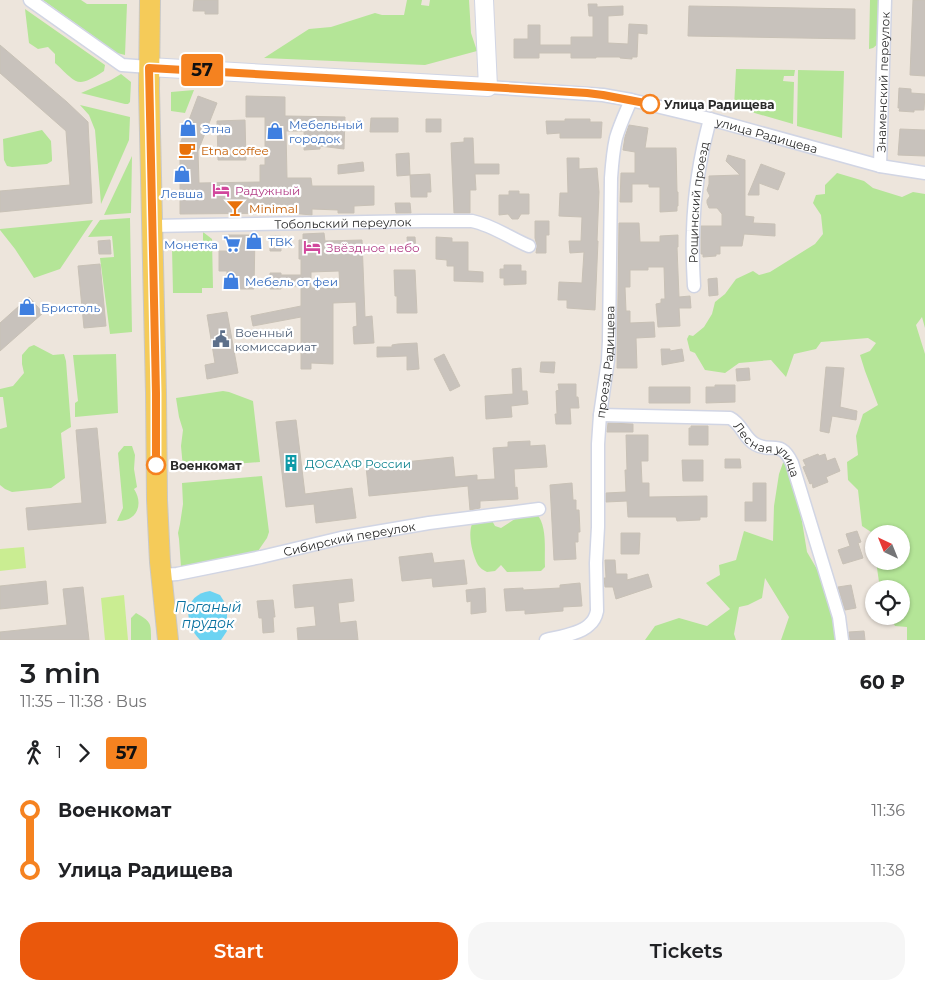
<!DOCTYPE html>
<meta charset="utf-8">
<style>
body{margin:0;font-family:Montserrat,sans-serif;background:#f6f6f6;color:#202124;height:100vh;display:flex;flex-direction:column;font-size:19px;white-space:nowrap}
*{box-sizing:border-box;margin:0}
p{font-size:16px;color:#757577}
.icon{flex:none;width:28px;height:28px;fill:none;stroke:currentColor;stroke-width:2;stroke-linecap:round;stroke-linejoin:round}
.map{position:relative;height:640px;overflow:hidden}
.details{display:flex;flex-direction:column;background:#fff;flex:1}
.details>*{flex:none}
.badge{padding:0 10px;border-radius:4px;font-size:18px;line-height:32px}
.needle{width:32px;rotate:317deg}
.tools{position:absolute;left:865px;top:525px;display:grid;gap:10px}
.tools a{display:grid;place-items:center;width:45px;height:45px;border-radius:50%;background:#fff;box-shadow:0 1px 4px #0004;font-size:25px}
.map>.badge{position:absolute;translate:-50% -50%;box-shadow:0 0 0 2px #fff}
.legs{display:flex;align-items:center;gap:8px;height:55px;padding:0 20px;font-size:16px}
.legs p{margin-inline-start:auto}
.headline{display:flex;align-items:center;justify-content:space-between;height:85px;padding:0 20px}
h1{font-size:28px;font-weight:600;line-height:38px}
.button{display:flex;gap:10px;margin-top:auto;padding:10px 20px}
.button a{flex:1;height:58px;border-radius:20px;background:#ea580c;color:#fff;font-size:20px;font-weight:600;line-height:58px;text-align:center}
.button a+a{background:#f6f6f6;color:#202124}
ul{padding:0 20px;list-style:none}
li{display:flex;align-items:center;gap:18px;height:60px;font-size:19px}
li i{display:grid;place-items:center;width:8px;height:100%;margin:0 6px;background:currentColor}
li i::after{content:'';width:12px;height:12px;margin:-6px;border:4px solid;border-radius:50%;background:#fff}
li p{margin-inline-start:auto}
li:first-child i{background:linear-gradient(#0000 50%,currentColor 0)}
li:last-child i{background:linear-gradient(currentColor 50%,#0000 0)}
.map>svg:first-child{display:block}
.green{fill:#b4e597}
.pitch{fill:#caed92}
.water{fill:#6cd3f2}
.building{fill:#c8c2bc;stroke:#c8c1b6;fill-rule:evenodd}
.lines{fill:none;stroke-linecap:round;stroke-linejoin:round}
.street-casing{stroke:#d1d5e4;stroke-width:15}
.secondary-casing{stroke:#d1d5e4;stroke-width:20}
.primary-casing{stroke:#c8c8c8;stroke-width:22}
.street{stroke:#fff;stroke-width:12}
.secondary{stroke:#fff;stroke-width:18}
.primary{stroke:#f5cb59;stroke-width:20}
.line-1-casing{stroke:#fff;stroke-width:11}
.line-1{stroke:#f58220;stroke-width:8}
.stop-1-dot{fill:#fff;stroke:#f58220;stroke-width:2.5}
.labels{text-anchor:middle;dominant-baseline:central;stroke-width:4.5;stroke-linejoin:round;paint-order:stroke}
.street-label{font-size:12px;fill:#2a2a2a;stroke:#fff}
.stop-label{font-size:12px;font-weight:bold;fill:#2a2a2a;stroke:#fff;text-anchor:start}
.shop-label{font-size:12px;fill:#366cbe;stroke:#fff;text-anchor:start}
.food-label{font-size:12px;fill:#c56008;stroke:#fff;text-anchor:start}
.hotel-label{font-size:12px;fill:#b23c85;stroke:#fff;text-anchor:start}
.service-label{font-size:12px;fill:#4e5e75;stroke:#fff;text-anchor:start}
.culture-label{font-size:12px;fill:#0d838f;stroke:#fff;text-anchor:start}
.water-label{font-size:14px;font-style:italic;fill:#0971a0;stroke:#fff}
</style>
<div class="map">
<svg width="925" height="640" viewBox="0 0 925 640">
<rect width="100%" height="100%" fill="#ede5dc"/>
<!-- green -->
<path class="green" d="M43,0H81L87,4H127L125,55L117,53Z
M407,0H422L421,5L429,6L430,0H469L471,33L477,51L425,65L264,58L309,29L331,27L375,13L382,15H404Z
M870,0H879V43L873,48L869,49Z
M25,9L105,65L104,71C76,89 78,84 55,63V54L48,47L38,49L29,43Z
M736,69L795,70L794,76H784L783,81L794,82L793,124L734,107Z
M798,70L844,71L842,138L797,126Z
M121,74L131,82L130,102L128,104H125L81,93L111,80Z
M194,90L185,113L171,111V92Z
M80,105L130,117L129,140L101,204L95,130L89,115Z
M42,130L51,141L52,158V161L47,164L12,167L7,166L4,160L3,139Z
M132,156L131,213L104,215Z
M837,173L864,181L873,188L902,197L913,192L925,194V328L922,317L916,325L925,354V640H907V627L895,626L890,616H901V589H880L876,561H901V534H874L862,526L858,490L848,480L847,462L858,455L856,436L863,414L878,405L865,371L860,355L870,351L876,343L868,338L821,342L816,349L794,354L786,377L771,360L739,363L725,373L705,370L695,353L690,351L687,339L689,335L693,336L704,327L712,314L715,302L725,294L736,279L753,271L759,275L770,272L815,244L823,234L821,215L813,203L816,195L825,194V185Z
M130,218L132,332L110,334L100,258L114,257L112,236L88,237L100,220Z
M93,220L60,269L34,278L15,249L0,230V229Z
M203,232L212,239L213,288H202V293H173L172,248L169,242L203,241Z
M34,345L53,355L64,354L66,361L71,427L61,433L65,478L51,488L12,492L5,489L0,485V429L7,427L3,397H0V389L13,386L24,373L22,364V355L29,347Z
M116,354L118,413L75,417V403L78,401L73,355Z
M223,391L229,392L253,401L260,462L183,468L181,446L183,430L179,417L176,398Z
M124,446H132L135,455L134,469L137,487L134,489C144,504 137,522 117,521L123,508L118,453Z
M784,460L799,503L807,552L821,576L835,623L836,640H781L789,617L765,578L762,598L748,605L739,607L734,634L736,640H645L655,626L679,618L707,626L730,609L706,583L720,575L719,565L736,560L744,531L773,541L774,506L779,474Z
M262,476L269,532L267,538L258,551L181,567L179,539L178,533L180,524L183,504L182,483Z
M536,513C548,526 544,550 545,567L541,571L507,572L501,565L495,571L487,572C483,570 480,568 478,565C472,554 467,532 473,522L491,519L495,526L501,528L521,515Z
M136,613C152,622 151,624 151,640H131V618Z"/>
<!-- pitch -->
<path class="pitch" d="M24,547L26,568L0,571V549Z
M124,595L128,640H105L101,598Z"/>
<!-- water -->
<path class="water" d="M210,591L220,595L225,603L227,614V631L221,640H200C184,624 182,595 210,591Z"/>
<!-- building -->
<path class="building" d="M194,0H218V14H205V11H193Z
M913,0H925V76L910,75Z
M588,4H597V7L623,6V15L608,16V43L628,44L629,24L647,25V34L638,33L637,57H632V59L620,58V57H596V58H571V53H539V58H514V39H528V25H540V45H571V37H593V16H589Z
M689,6L855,9V39L688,36Z
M0,45L67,102L88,122L92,203L0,212V191L70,185L66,131L0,73Z
M899,88L911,89V93L925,94L924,110H914V112L899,111L900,108H898Z
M198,96L217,103L198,151L199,183L260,182V165H265V117H246V96L285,97V116L345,117L344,149L320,146V149L304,150V131H286L287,178H311L312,186H374V205L354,206V213H338V210L312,209V215L290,213L180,214V144Z
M371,118H398V132H370Z
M426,119H441V132H426Z
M565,119H590V122H602L601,138H560V133L547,134L546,121H565Z
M245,120L246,160H218L217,121Z
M629,125L648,128L645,148H676L677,192H678V206H677V211L660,212V187H649V184H632V202H620L621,173H635V152L623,150L625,137Z
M900,129L925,130V156L898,155Z
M464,138H473L474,164H499V174H475L476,190H470V213H454L451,143L464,142Z
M409,153L410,175L430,174L431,192H427V197H411L410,175L397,176L396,154Z
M728,155L745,160V216L754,217L753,223L775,224V236L744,234L742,246H720V254H716V256L703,257V254H701V226H722V214L717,208H709L707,203V200L710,196L707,190L709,184V176L740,175L726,161Z
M567,158H579V169L597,168L599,192L597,241H598L595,310L567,308V300H558L559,282L582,283L584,252L570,253L569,241H581L582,217L559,216L560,193H568Z
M363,162L364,171L338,174V165Z
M761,164L785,173L778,190L759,183V195H748Z
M509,191H519V194H529V214H521L518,219H512L508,214L499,215V195H509Z
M395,203H410L411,213H396Z
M535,221H549V235H546V253H536L537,246L535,238Z
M619,223H639L640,242H660V236L678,235V247H677L679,297L690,296L691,308H679L680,326L658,327L656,304L661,303V299H665L664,267H648V270H630V287H625L626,311H630V323L654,322L655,337L636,338L637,368H617Z
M324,233L325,241L362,240L365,317L372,316L374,343L354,344L353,327L357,326L356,302L333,303V364L311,363V369H301V317L253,326L251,316L301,306V286H281V289H270V273H281V275H301V259H299V240H303V234ZM339,271L340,288H311V272Z
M228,235H255L254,289H227V271H219V251H228Z
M270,236H281V251H270Z
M407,237H415L416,252L408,253Z
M436,237L452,238V242H468V271L483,272V282L454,281V266H447V260L436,259Z
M110,240L111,254H99L98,241Z
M100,264L106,326L84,328L78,266Z
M504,265H521V271H526V284L504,285V278H500V269H504Z
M394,270H415L417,313H397V296H395Z
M717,278L718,295L709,296L708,279Z
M29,297L43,313L0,351V323Z
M227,312L238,373L207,379L205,365L215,363L207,315Z
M417,343L419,369L407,370V356L377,357V347H392V345L398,344Z
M661,349H670V351L682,349L684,361L662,365Z
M444,354L460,386L450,391L434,359Z
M541,362H555L554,373L540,372Z
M826,367L844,368L840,407L857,411L856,420L832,416L829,433L820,431Z
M521,368L522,391H527L528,404L511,406L512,417L486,419L485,396L513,394L512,369Z
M749,368L750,380L737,381L736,369Z
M558,384H576V397H578L579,408H570L571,424H556L555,414H557L556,391L559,390Z
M715,385H735V402L706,403V387H715Z
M649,387H690V403H649Z
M296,420L305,494L352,488L356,518L316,523L314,504L286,507L276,422Z
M608,423L633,424V432H607Z
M691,426H708V445H689V428H691Z
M97,428L106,523L28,530L26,508L82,503L76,430Z
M626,435H648V461H641L642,483H649V497L707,496V517H700V520L677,521L676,517H628L627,501L606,502V493L626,492L625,470H627Z
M530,441V446L545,445L547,467L514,469L515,488L517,487L518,499L480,501V508L470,510L468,486L369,496L366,466L453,457L455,477L477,475V480L495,479L493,448L508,447V442Z
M818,454L819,456L825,454L827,461L835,458L840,471L826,477L828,482L813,488L812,483L810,484L803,467L806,466L803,460Z
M725,459H740L741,468H725Z
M682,460H703V481H683Z
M572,483L573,500H576V510H579L580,532H578V542H575L576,559L554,560L550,485Z
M753,483H766V521H745V502H753Z
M857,531L861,542L858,543L863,558L843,564L838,550L850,546L846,534Z
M621,533H640L639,554H621Z
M432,553L434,563L464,560L467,584L433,587L432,578L402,581L399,557Z
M605,560H615L616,574H627V580L648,574L652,587L616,599L613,587H605L604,578H606Z
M352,579L354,601L338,603L340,623L356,621L358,640H298L297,628L316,626L314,606L295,608L293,585Z
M46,581L48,604L0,609V586Z
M580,583L582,606L563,607V611L525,614V610L506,611L504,589L523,588V590L560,588V585Z
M851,585L856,608L845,610L838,587Z
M83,587L89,640H0V632L67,625L63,589Z
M485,588L486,612L471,614V601L467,602L466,590Z
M273,600L275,617H273L274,632L263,633L262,618H259L257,601Z
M864,631L865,640H850L849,632Z"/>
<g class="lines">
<!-- street casing -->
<g class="street-casing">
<g id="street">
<path d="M30,0L122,65L149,67"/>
<path id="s1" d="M488,87L603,95L631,100L710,119L880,166L925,173"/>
<path id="s2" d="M880,166L885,0"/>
<path id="s3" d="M152,226L423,221H472C492,225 510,238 529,246"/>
<path id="s4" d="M694,286C693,268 692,250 693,231C694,193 700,156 710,119"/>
<path id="s5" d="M600,415L730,418C742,424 744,438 755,444C772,454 780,438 792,463L839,617L842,640"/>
<path id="s6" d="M162,575L177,574L261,557L341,538L429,523L539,509"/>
<path id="s7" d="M546,640C558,637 580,634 589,625C594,621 596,616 597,611L596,563L598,527V444L600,415L608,360L609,341L611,178C612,164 613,151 616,138C620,124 626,112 631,100"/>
</g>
</g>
<!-- secondary casing -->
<g class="secondary-casing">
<path id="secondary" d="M149,67L488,87L484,0"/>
</g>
<!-- primary casing -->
<g class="primary-casing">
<path id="primary" d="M150,0L149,89L156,393L157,500L160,562L168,640"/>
</g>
<!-- street -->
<use href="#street" class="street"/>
<!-- secondary -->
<use href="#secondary" class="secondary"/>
<!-- primary -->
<use href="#primary" class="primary"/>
</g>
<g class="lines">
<!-- line-1 casing -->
<g class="line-1-casing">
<path id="line-1" d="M156,465V393L149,68L488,87L587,93L603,95L650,104"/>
</g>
<!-- line-1 -->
<use href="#line-1" class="line-1"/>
</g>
<!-- icons -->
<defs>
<g id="shop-bare" transform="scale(1.35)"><path d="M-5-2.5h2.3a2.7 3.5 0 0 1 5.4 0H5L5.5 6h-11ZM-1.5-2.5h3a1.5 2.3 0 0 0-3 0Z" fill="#3f7fe0" stroke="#fff" stroke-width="2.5" paint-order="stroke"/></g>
<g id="cafe-bare" transform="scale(1.35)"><path d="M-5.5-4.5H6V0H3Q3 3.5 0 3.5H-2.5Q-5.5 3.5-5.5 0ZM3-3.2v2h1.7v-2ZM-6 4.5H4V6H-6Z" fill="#e8710a" stroke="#fff" stroke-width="2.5" paint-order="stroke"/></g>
<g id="hotel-bare" transform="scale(1.35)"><path d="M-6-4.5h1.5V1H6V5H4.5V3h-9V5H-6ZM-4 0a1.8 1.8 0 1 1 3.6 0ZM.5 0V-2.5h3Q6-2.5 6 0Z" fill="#d1479c" stroke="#fff" stroke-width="2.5" paint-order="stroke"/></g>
<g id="bar-bare" transform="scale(1.35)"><path d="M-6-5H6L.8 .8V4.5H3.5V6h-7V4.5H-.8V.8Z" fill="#e8710a" stroke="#fff" stroke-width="2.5" paint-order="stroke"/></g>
<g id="supermarket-bare" transform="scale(1.35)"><path d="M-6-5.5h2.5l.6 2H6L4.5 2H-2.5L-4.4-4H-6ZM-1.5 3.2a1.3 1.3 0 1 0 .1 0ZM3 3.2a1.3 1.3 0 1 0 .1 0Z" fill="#3f7fe0" stroke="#fff" stroke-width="2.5" paint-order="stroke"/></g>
<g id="civic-bare" transform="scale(1.35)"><path d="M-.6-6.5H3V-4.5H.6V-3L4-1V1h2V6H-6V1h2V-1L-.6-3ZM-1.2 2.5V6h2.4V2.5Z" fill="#5c6f8a" stroke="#fff" stroke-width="2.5" paint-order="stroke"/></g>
<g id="building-bare" transform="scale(1.35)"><path d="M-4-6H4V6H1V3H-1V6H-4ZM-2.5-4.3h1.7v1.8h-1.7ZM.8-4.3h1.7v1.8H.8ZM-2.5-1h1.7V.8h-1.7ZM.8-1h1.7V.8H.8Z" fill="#0f9aa8" stroke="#fff" stroke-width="2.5" paint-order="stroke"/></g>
</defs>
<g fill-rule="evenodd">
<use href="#shop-bare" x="188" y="128"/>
<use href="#shop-bare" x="275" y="131"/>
<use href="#cafe-bare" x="187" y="150"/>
<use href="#shop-bare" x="182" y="174"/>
<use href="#hotel-bare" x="221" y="190"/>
<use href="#bar-bare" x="235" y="208"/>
<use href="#shop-bare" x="254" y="241"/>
<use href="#supermarket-bare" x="232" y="244"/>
<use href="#hotel-bare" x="312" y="247"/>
<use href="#shop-bare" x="231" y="281"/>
<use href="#shop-bare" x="27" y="307"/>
<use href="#civic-bare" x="221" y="339"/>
<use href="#building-bare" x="291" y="463"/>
</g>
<!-- markers -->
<g class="stop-1-dot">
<circle cx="650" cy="104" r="9"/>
<circle cx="156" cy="465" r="9"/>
</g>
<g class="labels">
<!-- street labels -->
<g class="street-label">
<text stroke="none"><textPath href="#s2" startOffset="84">Знаменский переулок</textPath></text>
<text stroke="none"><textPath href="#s1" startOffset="284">улица Радищева</textPath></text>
<text stroke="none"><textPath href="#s4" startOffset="84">Рощинский проезд</textPath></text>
<text stroke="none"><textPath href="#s3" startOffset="191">Тобольский переулок</textPath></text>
<text stroke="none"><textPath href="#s7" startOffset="312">проезд Радищева</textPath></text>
<text stroke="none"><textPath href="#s5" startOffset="182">Лесная улица</textPath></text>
<text stroke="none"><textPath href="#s6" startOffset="191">Сибирский переулок</textPath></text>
</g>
<!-- stop labels -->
<g class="stop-label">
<text x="664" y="104">Улица Радищева</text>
<text x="170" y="465">Военкомат</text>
</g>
<!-- shop labels -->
<g class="shop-label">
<text x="289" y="124">Мебельный<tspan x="289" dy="14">городок</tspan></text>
<text x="202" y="128">Этна</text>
<text x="182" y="193" text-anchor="middle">Левша</text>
<text x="268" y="241">TBK</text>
<text x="218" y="244" text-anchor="end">Монетка</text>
<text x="245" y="281">Мебель от феи</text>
<text x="41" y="307">Бристоль</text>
</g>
<!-- food labels -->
<g class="food-label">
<text x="201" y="150">Etna coffee</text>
<text x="249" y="208">Minimal</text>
</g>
<!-- hotel labels -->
<g class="hotel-label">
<text x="235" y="190">Радужный</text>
<text x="326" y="247">Звёздное небо</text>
</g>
<!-- service labels -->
<g class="service-label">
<text x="235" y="332">Военный<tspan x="235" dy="14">комиссариат</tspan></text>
</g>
<!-- culture labels -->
<g class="culture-label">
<text x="305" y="463">ДОСААФ России</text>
</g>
<!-- water labels -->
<g class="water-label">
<text x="208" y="607">Поганый<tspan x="208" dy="16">прудок</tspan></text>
</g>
</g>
</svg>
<div class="tools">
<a><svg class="needle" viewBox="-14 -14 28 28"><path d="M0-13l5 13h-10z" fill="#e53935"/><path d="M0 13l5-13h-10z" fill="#757577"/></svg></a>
<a><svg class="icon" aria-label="locate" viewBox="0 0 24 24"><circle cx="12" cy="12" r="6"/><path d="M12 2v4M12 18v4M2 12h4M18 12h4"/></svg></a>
</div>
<b class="badge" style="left:202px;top:70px;background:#f58220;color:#111">57</b>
</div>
<section class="details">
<div class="headline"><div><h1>3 min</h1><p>11:35 – 11:38 · Bus</p></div><b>60 ₽</b></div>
<div class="legs"><svg class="icon" aria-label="walk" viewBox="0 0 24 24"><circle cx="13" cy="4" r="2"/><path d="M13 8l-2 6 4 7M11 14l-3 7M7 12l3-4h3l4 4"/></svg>1<svg class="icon" aria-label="forward" viewBox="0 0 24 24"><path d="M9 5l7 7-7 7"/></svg><b class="badge" style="background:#f58220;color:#111">57</b></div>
<ul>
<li><i style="color:#f58220"></i><b>Военкомат</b><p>11:36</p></li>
<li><i style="color:#f58220"></i><b>Улица Радищева</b><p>11:38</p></li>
</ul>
<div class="button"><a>Start</a><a>Tickets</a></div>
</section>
